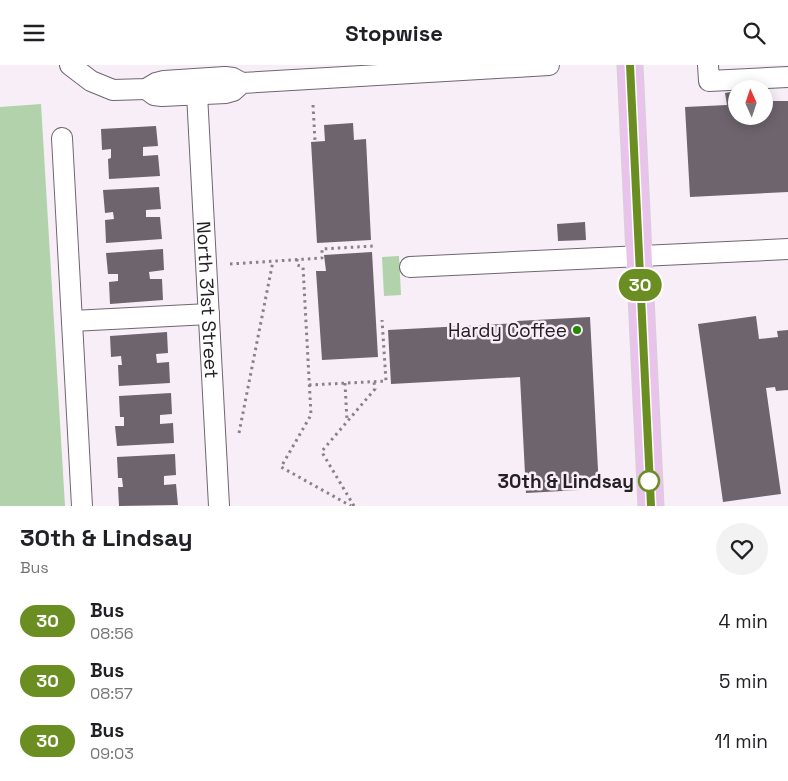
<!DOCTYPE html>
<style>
body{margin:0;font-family:"Space Grotesk",sans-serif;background:#f2f2f2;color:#202124;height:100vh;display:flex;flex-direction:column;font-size:19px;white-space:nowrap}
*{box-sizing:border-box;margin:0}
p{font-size:16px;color:#757577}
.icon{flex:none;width:28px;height:28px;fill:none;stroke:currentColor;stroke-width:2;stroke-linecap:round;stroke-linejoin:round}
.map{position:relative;height:441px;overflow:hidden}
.drawer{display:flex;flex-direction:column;background:#fff;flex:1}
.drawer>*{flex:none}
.badge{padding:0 10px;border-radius:16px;font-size:18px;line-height:32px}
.needle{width:32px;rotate:357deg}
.buttons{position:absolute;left:728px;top:15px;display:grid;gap:10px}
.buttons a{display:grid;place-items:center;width:45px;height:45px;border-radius:50%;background:#fff;box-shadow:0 2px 12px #0003;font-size:25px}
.map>.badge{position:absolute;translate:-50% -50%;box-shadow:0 0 0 2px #fff}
.round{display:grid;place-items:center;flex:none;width:52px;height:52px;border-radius:26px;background:#f2f2f2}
.head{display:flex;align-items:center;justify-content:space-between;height:85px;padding:0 20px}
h1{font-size:24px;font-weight:600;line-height:38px}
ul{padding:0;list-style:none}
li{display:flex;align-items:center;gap:15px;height:60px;padding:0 20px}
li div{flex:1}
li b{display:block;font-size:19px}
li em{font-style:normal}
li .badge{min-width:55px;font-weight:700;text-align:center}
header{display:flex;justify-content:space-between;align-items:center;height:65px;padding:0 20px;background:#fff;font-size:22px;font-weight:600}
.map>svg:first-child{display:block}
.green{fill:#b1d2ab}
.building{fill:#6d646d}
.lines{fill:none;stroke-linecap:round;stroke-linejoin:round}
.minor-casing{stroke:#6f6670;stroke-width:22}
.major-casing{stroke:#d3d2d3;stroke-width:27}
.path{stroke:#888288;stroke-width:3;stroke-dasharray:2.5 4;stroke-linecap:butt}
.minor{stroke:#fff;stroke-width:20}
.major{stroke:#e9c3eb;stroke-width:25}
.line-casing{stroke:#fff;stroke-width:11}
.line{stroke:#6b8e23;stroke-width:8}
.poi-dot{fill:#228900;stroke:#f8eef8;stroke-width:2}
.stop-dot{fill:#fff;stroke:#6b8e23;stroke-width:2.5}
.labels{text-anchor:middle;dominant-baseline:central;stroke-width:5;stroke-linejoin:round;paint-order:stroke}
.street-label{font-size:19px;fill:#242024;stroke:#f8eef8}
.poi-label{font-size:19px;fill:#242024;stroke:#f8eef8;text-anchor:end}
.stop-label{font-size:19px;font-weight:bold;fill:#242024;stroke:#f8eef8;text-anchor:end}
</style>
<header><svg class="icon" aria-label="menu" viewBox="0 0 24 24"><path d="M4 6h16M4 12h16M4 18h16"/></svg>Stopwise<svg class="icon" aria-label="search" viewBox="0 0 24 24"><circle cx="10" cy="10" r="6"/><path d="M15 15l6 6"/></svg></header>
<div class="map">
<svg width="788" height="441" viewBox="0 0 788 441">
<rect width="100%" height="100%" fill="#f8eef8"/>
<!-- green -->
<path class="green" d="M41,39L65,441H0V42Z
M399,191L401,230L384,231L382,192Z"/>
<!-- building -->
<path class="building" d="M768,22L770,36H788V127L690,132L685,42L727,40L725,28L736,26V51H764V23Z
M353,58L354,75L366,74L371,175L317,178L311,77L325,76L324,60Z
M156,61L158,81L143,82V91L158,90L160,111L109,114L108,94L111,93V84L102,85L101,64Z
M159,122L161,144L146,145V152H160L162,174L106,178L105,155L114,154L113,147L105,148L103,125Z
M585,157L586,175L558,176L557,159Z
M163,184L164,205L149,207L150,214H162L163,235L110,239L109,217L118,216V209H108L106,188Z
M372,187L378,292L322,295L316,206H326L324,190Z
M756,251L759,274L778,272L777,266L788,265V325L776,326L775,322L766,323L781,429L723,437L698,259Z
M590,252L599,424L526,428L520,312L391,319L388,265L517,258V256Z
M167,267L168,288L156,289L157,298L169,297L170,318L119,321L118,300H122L121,291L111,292L110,271Z
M171,328L172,349L160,350V359L173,358L174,378L117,381L115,361H124V352H120L119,331Z
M175,389L176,410L164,411V420L176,419L178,440L119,441L118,422H123L122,413H118L117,392Z"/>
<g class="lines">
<!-- minor casing -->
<g class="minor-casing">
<g id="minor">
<path d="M70,0L91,16L113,25L146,24L156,18L164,16L225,12L233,13L242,18"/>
<path d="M708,0L709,16L788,12"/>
<path d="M146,24L154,30L162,31L226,28L233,26L242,18L549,0"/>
<path id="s1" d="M197,29L219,441"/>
<path d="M62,73L82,441"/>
<path d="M410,202L788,184"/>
<path d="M72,256L209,249"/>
</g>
</g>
<!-- major casing -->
<g class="major-casing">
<path id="major" d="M630,0L651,441"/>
</g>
<!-- path -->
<path class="path" d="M313,40L315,76
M297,194V200L303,202L311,350L281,402L351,441
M230,199L322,193V184L373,181
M345,318L347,356
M309,320L386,316L382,255
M239,368L273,196
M354,441L323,389L322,386L375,324L374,317"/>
<!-- minor -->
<use href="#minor" class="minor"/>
<!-- major -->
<use href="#major" class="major"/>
</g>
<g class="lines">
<!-- line casing -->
<g class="line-casing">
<path id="line" d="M630,0L651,441"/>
</g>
<!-- line -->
<use href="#line" class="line"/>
</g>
<!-- markers -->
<circle class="poi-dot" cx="577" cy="265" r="5"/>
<circle class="stop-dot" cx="649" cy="416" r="10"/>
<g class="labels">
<!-- street labels -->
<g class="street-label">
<text stroke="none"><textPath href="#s1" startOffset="206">North 31st Street</textPath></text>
</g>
<!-- poi labels -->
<g class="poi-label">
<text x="567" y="265">Hardy Coffee</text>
</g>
<!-- stop labels -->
<g class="stop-label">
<text x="634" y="416">30th &amp; Lindsay</text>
</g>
</g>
</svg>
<div class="buttons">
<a><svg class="needle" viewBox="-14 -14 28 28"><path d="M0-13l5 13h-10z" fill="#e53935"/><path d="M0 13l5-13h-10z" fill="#757577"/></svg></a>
</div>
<b class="badge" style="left:640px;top:220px;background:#6b8e23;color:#fff">30</b>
</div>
<section class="drawer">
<div class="head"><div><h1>30th &amp; Lindsay</h1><p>Bus</p></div><a class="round"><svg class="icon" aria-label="heart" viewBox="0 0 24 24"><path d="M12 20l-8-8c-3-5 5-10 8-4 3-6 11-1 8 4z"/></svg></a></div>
<ul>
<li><span class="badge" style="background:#6b8e23;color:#fff">30</span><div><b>Bus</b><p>08:56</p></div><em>4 min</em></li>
<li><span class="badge" style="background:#6b8e23;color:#fff">30</span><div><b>Bus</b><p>08:57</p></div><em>5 min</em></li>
<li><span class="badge" style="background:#6b8e23;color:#fff">30</span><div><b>Bus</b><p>09:03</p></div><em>11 min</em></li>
</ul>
</section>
